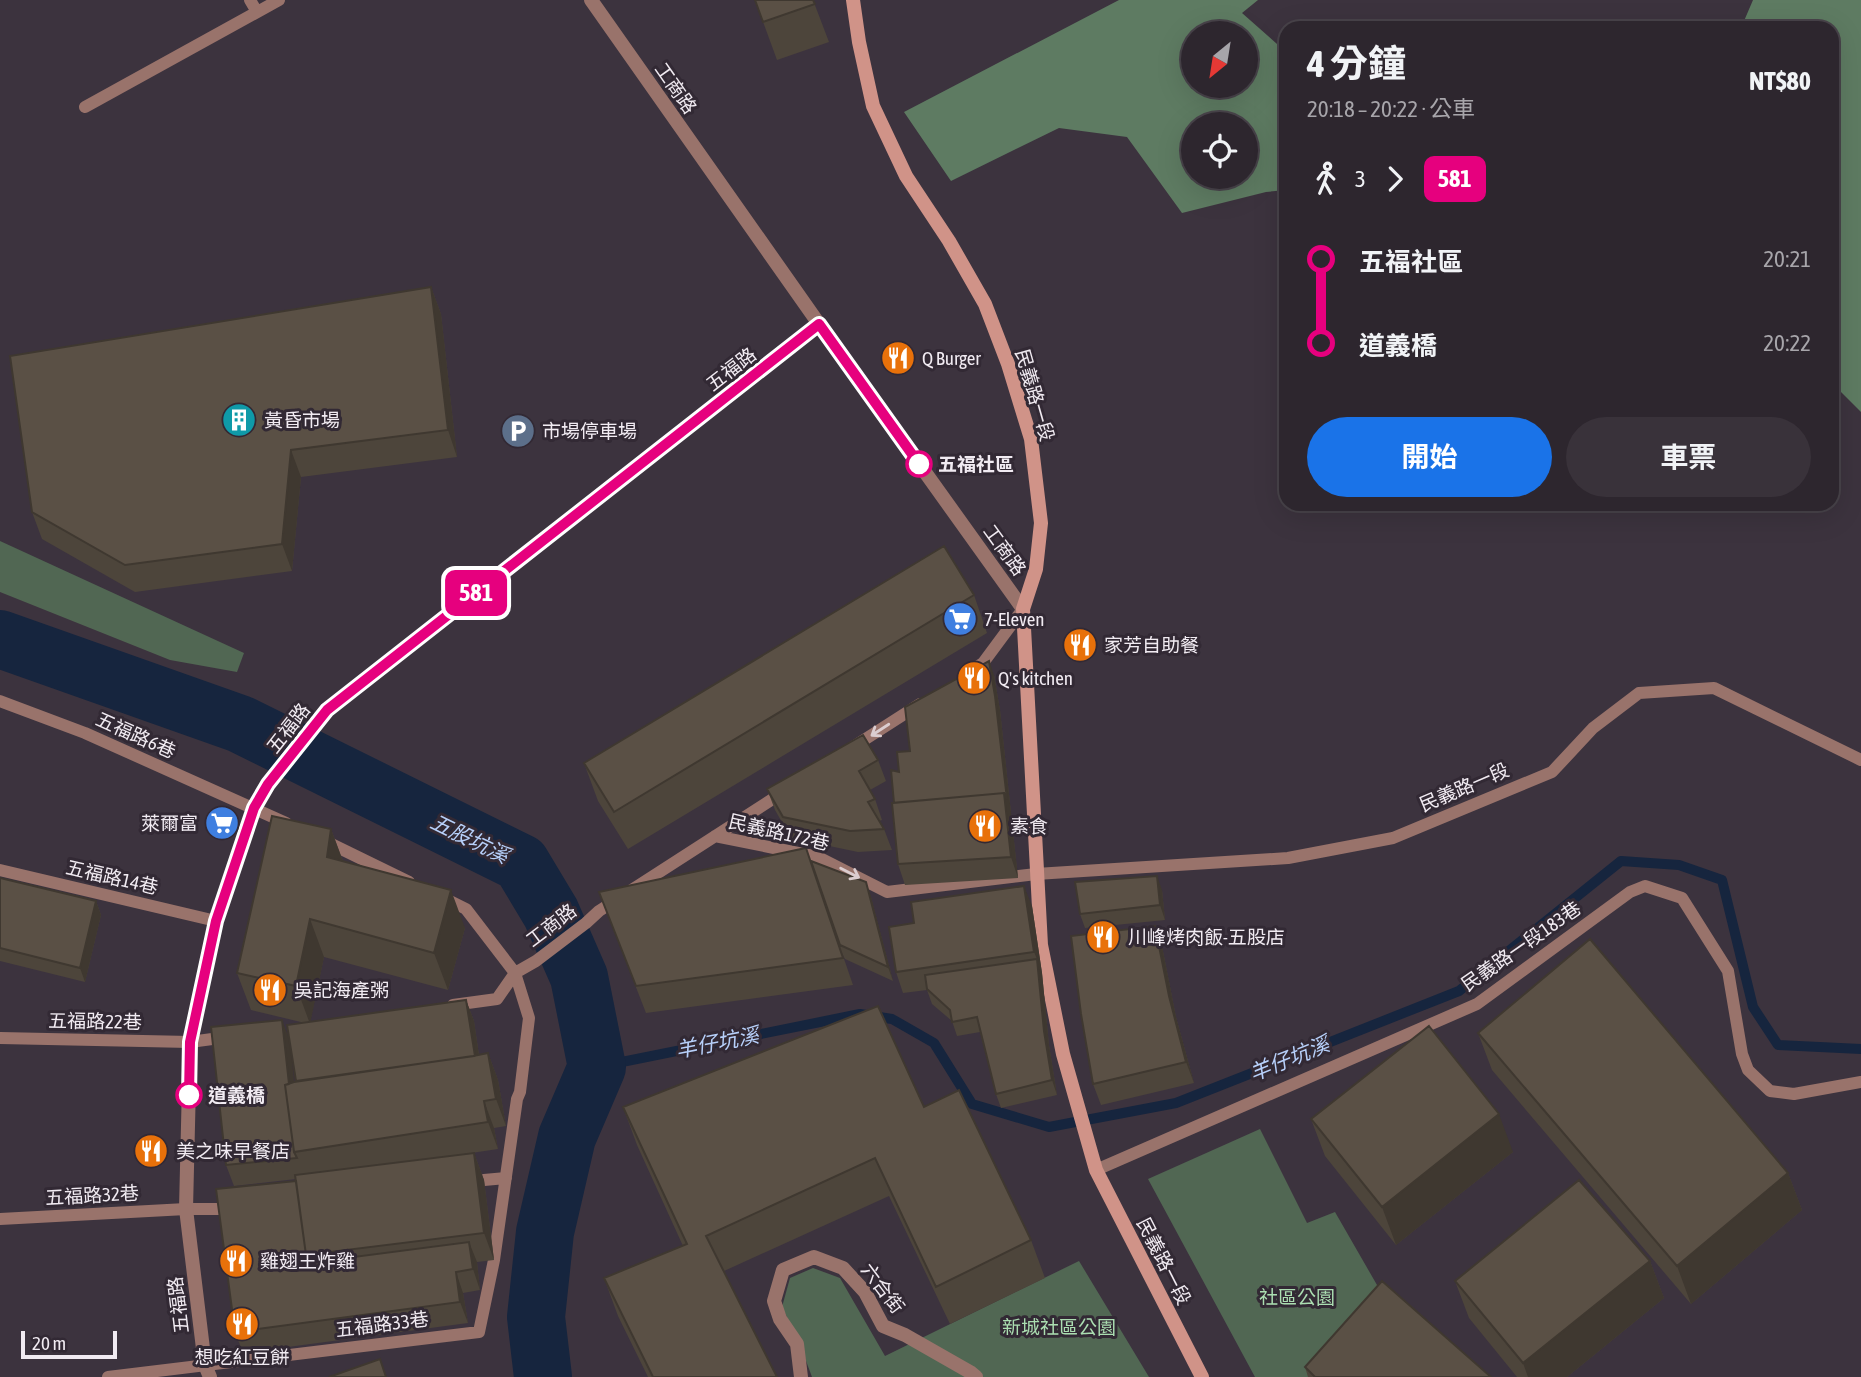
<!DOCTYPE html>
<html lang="zh-TW">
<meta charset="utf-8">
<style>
body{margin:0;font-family:"Asap Condensed","Noto Sans TC",sans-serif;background:#39323a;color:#f1f3f6;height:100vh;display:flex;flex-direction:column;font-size:26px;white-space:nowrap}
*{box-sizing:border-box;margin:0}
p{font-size:23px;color:#a7a5aa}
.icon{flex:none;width:38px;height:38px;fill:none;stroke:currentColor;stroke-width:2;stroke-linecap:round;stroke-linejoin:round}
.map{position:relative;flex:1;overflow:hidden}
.side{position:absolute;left:1279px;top:21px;width:560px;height:490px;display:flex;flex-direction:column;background:#2d262e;border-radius:21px;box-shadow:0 7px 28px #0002,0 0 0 2px #48434a}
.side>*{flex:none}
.badge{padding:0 14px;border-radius:10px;font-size:24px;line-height:46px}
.needle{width:46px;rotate:210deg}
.tools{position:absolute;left:1181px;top:21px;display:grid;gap:14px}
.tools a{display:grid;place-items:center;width:77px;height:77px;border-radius:50%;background:#2d262e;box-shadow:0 7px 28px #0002,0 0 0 2px #48434a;font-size:35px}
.scale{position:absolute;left:21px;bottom:18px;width:96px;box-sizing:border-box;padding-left:7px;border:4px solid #f1ebf2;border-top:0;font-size:19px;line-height:24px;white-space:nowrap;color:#f1ebf2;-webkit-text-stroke:5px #322934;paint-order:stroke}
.map>.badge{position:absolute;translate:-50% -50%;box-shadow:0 0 0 4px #fff}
.legs{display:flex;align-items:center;gap:10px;height:77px;padding:0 28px;font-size:23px}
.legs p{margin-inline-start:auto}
.head{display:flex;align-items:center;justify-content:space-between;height:119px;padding:0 28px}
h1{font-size:38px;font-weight:700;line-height:52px}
.action{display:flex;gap:14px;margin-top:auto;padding:14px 28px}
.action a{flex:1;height:80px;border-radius:42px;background:#1a73e8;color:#fff;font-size:28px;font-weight:700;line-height:80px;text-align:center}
.action a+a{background:#39323a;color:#f1f3f6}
ul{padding:0 28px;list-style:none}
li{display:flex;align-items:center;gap:24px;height:84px;font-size:26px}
li i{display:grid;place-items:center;width:10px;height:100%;margin:0 9px;background:currentColor}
li i::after{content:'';width:18px;height:18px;margin:-9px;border:5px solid;border-radius:50%;background:#2d262e}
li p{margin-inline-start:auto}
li:first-child i{background:linear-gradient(#0000 50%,currentColor 0)}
li:last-child i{background:linear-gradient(currentColor 50%,#0000 0)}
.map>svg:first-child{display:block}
.green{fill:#516753}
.forest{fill:#5e7b62;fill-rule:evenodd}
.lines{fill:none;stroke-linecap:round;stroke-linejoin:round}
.stream{stroke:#16253e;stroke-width:10}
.river{stroke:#16253e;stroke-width:58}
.service{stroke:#99736b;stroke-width:12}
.pedestrian{stroke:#99736b;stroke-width:14}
.minor{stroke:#99736b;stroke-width:14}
.tertiary{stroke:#99736b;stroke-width:14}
.secondary{stroke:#d09388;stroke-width:14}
.wall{fill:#4d453b}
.shaded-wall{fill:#3f3830}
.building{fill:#5a5045;stroke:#3f3830;stroke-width:2}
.oneway{stroke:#dbcdd0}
.line-1-casing{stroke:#fff;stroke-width:16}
.line-1{stroke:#e6007e;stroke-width:10}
.stop-1-dot{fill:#fff;stroke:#e6007e;stroke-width:3.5}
.labels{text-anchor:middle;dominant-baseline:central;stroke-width:6;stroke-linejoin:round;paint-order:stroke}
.street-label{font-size:19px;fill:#f1ebf2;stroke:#322934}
.poi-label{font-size:19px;fill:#f1ebf2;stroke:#322934;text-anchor:start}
.stop-label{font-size:19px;font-weight:bold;fill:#f1ebf2;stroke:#322934;text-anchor:start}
.park-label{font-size:19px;fill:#abdeb1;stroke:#322934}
.water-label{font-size:21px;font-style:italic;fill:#b7d0fa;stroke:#322934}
</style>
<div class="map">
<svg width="1861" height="1377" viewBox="0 0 1861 1377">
<rect width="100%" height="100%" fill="#3c333e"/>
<!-- green -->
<path class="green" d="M0,541L244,653L237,672L170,660L0,592Z
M1260,1129L1307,1223L1335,1212L1396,1318L1312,1377H1255L1148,1179Z
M1079,1261L1149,1377H812L799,1342L782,1307L790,1278L813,1268L840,1278L885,1356Z"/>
<!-- forest -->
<path class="forest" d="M1119,0H1258L1242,13L1286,52V190L1266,192L1182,213L1127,137L1059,128L951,181L904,112ZM1194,33H1246V86H1194ZM1194,124H1246V177H1194Z
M1753,0H1861V412L1832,383V28H1741Z"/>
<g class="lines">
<!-- stream -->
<path class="stream" d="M597,1067L860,1014L892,1019L934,1043L972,1104L1049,1127L1176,1103L1459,991L1621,861L1679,865L1722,880L1753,1007L1778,1045L1861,1049"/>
<!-- river -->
<path class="river" d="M0,639L240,724L521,863L551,913L579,977L597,1067L567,1137L545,1232L536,1317L543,1377"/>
<!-- service -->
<path class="service" d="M250,0L257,12
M85,107L279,0
M965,675L983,663L1023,609
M0,701L85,733L286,823
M853,747L920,704
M715,836L818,857L887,892L1036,874L1288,858L1393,838L1552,772L1593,728L1639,693L1714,688L1861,760
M325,841L409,882
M0,870L216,921
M453,1005L497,999L515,973L536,961L586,923L599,911L785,791
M0,1038L190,1042L227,1037
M1096,1170L1477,1004L1630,892L1645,886L1682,898L1728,971L1742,1054L1748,1070L1770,1091L1794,1094L1861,1082
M468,1186L484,1180L506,1178
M0,1219L186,1209H234
M108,1377L479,1332L494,1260L517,1099L520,1092L529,1018L515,973L466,909L442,897"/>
<!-- pedestrian -->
<path class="pedestrian" d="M801,1377L797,1344L780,1319L774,1301L783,1270L814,1257L843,1268L865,1292L883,1326L905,1335L970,1372L976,1377"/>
<!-- minor -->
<path class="minor" d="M210,1377L205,1365L186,1209L190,1042L216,921L254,808L268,784L327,710L819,324"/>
<!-- tertiary -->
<path class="tertiary" d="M591,0L819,324L1023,609"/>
<!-- secondary -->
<path class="secondary" d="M853,0L859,42L873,106L906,176L949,241L985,304L1008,364L1031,439L1041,523L1036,569L1023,609L1041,945L1063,1054L1096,1170L1202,1377"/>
</g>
<!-- wall -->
<path class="wall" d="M755,0H813L829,42L777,60Z
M431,287L441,314L457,457L301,477L292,571L135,592L42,539L32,512Z
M974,595L987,633L628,849L598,801L584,763Z
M994,675L1000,710L1018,878L905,885L898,864L894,803L899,772Z
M878,760L886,781L870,790L875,799L882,820L879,821L884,829L892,850L858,852L791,838L775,810L767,789Z
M331,829L343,861L465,928L448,990L324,957L310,1022L466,1000L474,1021L479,1055L488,1053L498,1080L506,1126L494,1128L498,1149L458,1155L474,1153L484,1180L494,1260L477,1262L480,1290L463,1293L468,1323L243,1353L235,1332L296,1181V1179L234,1186L226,1165L294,1082L296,1081L305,1023L251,1010L237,973Z
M811,861L871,897L893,981L845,959L842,953L853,985L646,1013L599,892Z
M0,878L96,901L101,915L85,982L0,961Z
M1162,890L1165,920L1085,928L1080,914Z
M1032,906L1042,973L1049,1045L1057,1095L1001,1108L996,1094L980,1032L957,1036L952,1021L932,1004L927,990L903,993L896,972Z
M1162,946L1176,1017L1194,1083L1101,1105L1093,1084Z
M1478,1033L1788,1173L1802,1210L1691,1304L1492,1070Z
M623,1107H924L1031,1240L1045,1278L950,1324L889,1196L724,1271L777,1377H648L618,1316L604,1278L683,1246L637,1145Z
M1311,1119L1513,1152L1396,1245L1325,1156Z
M1650,1261L1664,1298L1567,1377H1517L1469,1318L1455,1281Z
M1305,1367L1491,1377H1308Z"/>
<!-- shaded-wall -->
<path class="shaded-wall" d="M431,287L441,314L457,457L448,430Z
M291,450L301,477L292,571L282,544Z
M989,661L994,675L1000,710L1018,878L1011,857Z
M331,829L345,867L327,857Z
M1157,876L1162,890L1165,920L1160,905Z
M866,882L871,897L893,981L888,967Z
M1024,886L1032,906L1042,973L1049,1045L1057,1095L1052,1080L1044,1031L1037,959L1034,952Z
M451,890L465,928L448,990L434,953Z
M96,901L101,915L85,982L80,968Z
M310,919L324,957L310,1024L296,986Z
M1155,926L1162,946L1176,1017L1194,1083L1186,1062L1169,996Z
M466,1000L474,1021L483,1083L476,1062Z
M282,1020L290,1041L297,1111L289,1090Z
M488,1053L498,1080L506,1126L496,1099Z
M484,1101L494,1128L498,1149L488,1122Z
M1499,1114L1513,1152L1396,1245L1382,1207Z
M474,1153L484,1180L494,1260L484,1233Z
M1788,1173L1802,1210L1691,1304L1677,1266Z
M469,1242L477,1262L480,1290L473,1269Z
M1650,1261L1664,1298L1567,1377H1528L1523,1363Z
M456,1272L463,1293L468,1323L460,1302Z"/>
<!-- building -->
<path class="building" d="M755,0H813L815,4L763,22Z
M431,287L448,430L291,450L282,544L125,565L32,512L10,356Z
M944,546L974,595L614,812L584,763Z
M989,661L995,696L1007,799L1004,793L894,803L891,770L899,772L897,752L910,751L905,707Z
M863,735L878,760L859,771L875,799L868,802L884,829L850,831L783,817L767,789Z
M1004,793L1011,857L898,864L892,803Z
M272,816L331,829L327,857L451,890L434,953L310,919L296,986L237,973Z
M806,848L843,958L636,986L599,892Z
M811,861L866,882L888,967L840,945Z
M1157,876L1160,905L1080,914L1075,882Z
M0,878L96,901L80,968L0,948Z
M1024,886L1034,952L896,972L889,927L914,923L911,902Z
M1155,926L1169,996L1186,1062L1093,1084L1081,1014L1071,936Z
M1590,939L1788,1173L1677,1266L1478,1033Z
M1037,959L1044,1031L1052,1080L996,1094L977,1017L952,1022L950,1010L927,989L925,975Z
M466,1000L475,1056L296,1081L287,1025Z
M878,1006L924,1107L959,1090L1031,1240L936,1287L875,1158L706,1236L777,1377H653L604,1278L687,1244L623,1107Z
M282,1020L289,1084L285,1085L294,1152L297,1158L226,1165L211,1027Z
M1429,1026L1499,1114L1382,1207L1311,1119Z
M488,1053L496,1099L484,1101L488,1122L294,1152L285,1085L294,1082L473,1056Z
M474,1153L484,1233L306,1255L295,1175Z
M1579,1180L1650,1261L1523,1363L1455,1281Z
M296,1181L306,1255L308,1263L469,1242L473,1269L456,1272L460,1302L235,1332L216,1189Z
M1382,1281L1491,1377H1315L1305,1367Z
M380,1359L386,1377H329Z"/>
<!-- one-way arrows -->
<defs><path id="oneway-shaft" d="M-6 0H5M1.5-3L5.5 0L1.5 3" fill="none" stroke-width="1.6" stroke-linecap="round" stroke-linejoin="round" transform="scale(1.75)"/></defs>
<g class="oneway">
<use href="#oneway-shaft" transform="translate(880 730) rotate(147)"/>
<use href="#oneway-shaft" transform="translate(850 873) rotate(27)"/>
</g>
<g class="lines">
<!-- line-1 casing -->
<g class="line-1-casing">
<path id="line-1" d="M189,1095L190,1042L216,921L254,808L268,784L327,710L819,324L919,464"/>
</g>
<!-- line-1 -->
<use href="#line-1" class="line-1"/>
</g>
<!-- icons -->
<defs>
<g id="restaurant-disc" transform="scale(1.75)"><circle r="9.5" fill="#e8710a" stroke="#322934"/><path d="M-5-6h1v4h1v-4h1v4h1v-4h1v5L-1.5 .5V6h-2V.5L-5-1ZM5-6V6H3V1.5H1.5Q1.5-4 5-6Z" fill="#fff"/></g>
<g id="building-disc" transform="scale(1.75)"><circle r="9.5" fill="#0f9aa8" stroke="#322934"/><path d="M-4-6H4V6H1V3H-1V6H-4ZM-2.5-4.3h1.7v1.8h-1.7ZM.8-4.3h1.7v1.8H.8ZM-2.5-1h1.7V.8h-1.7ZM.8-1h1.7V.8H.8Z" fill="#fff"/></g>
<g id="parking-disc" transform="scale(1.75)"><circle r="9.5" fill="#5c6f8a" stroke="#322934"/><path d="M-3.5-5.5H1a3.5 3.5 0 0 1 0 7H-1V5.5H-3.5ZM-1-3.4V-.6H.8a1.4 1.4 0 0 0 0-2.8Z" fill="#fff"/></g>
<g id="supermarket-disc" transform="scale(1.75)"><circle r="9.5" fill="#3f7fe0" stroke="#322934"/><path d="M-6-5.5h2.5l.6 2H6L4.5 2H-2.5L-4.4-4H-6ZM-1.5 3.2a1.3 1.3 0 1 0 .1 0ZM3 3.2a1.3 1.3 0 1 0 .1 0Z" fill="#fff"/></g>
</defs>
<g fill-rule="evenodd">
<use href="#restaurant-disc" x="898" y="358"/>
<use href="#building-disc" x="239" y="420"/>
<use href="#parking-disc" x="518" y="431"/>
<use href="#supermarket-disc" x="960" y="619"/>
<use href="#restaurant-disc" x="1080" y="645"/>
<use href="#restaurant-disc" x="974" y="678"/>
<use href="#supermarket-disc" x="222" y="823"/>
<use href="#restaurant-disc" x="985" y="826"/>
<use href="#restaurant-disc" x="1103" y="937"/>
<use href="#restaurant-disc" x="270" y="990"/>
<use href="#restaurant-disc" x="151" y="1151"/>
<use href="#restaurant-disc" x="236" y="1261"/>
<use href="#restaurant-disc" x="242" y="1324"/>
</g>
<!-- markers -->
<g class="stop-1-dot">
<circle cx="919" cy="464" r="12"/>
<circle cx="189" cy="1095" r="12"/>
</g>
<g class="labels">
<!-- street labels -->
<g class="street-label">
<text transform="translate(676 88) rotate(55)">工商路</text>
<text transform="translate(731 369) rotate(-38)">五福路</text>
<text transform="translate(1035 395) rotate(74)">民義路一段</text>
<text transform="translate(1005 550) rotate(54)">工商路</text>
<text transform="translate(288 728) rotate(-52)">五福路</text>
<text transform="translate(136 735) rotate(24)">五福路6巷</text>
<text transform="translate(1464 787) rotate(-23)">民義路一段</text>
<text transform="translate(779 832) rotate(13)">民義路172巷</text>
<text transform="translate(112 877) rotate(13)">五福路14巷</text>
<text transform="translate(551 925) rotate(-37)">工商路</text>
<text transform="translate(1521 946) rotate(-35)">民義路一段183巷</text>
<text transform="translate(95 1021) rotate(1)">五福路22巷</text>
<text transform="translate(92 1195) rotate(-3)">五福路32巷</text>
<text transform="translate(1164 1261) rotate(63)">民義路一段</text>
<text transform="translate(883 1288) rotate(53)">六合街</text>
<text transform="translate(178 1305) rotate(-97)">五福路</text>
<text transform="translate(382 1324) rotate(-7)">五福路33巷</text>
</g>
<!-- poi labels -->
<g class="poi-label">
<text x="922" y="358">Q Burger</text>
<text x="264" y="420">黃昏市場</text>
<text x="542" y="431">市場停車場</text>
<text x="984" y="619">7-Eleven</text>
<text x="1104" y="645">家芳自助餐</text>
<text x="998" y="678">Q's kitchen</text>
<text x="198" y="823" text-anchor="end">萊爾富</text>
<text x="1010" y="826">素食</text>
<text x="1128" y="937">川峰烤肉飯-五股店</text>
<text x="294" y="990">吳記海產粥</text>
<text x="176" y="1151">美之味早餐店</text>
<text x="260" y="1261">雞翅王炸雞</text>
<text x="242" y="1357" text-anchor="middle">想吃紅豆餅</text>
</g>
<!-- stop labels -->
<g class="stop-label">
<text x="938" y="464">五福社區</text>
<text x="208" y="1095">道義橋</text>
</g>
<!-- park labels -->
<g class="park-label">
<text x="1297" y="1297">社區公園</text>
<text x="1059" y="1327">新城社區公園</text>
</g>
<!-- water labels -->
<g class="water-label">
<text transform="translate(470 838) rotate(26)">五股坑溪</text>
<text transform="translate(717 1042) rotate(-11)">羊仔坑溪</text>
<text transform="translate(1289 1058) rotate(-22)">羊仔坑溪</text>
</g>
</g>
</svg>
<div class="tools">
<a><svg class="needle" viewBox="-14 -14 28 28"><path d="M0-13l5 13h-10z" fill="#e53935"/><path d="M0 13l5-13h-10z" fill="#a7a5aa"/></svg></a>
<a><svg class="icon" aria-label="locate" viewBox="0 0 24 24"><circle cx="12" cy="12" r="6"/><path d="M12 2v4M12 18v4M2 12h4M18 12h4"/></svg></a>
</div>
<div class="scale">20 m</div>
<b class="badge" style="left:476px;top:593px;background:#e6007e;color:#fff">581</b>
<section class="side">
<div class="head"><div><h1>4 分鐘</h1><p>20:18 – 20:22 · 公車</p></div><b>NT$80</b></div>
<div class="legs"><svg class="icon" aria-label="walk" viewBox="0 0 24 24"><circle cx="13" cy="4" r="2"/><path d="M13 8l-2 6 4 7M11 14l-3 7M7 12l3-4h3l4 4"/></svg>3<svg class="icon" aria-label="forward" viewBox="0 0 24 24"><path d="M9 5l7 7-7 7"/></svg><b class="badge" style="background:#e6007e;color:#fff">581</b></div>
<ul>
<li><i style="color:#e6007e"></i><b>五福社區</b><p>20:21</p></li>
<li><i style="color:#e6007e"></i><b>道義橋</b><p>20:22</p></li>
</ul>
<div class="action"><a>開始</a><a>車票</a></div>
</section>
</div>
